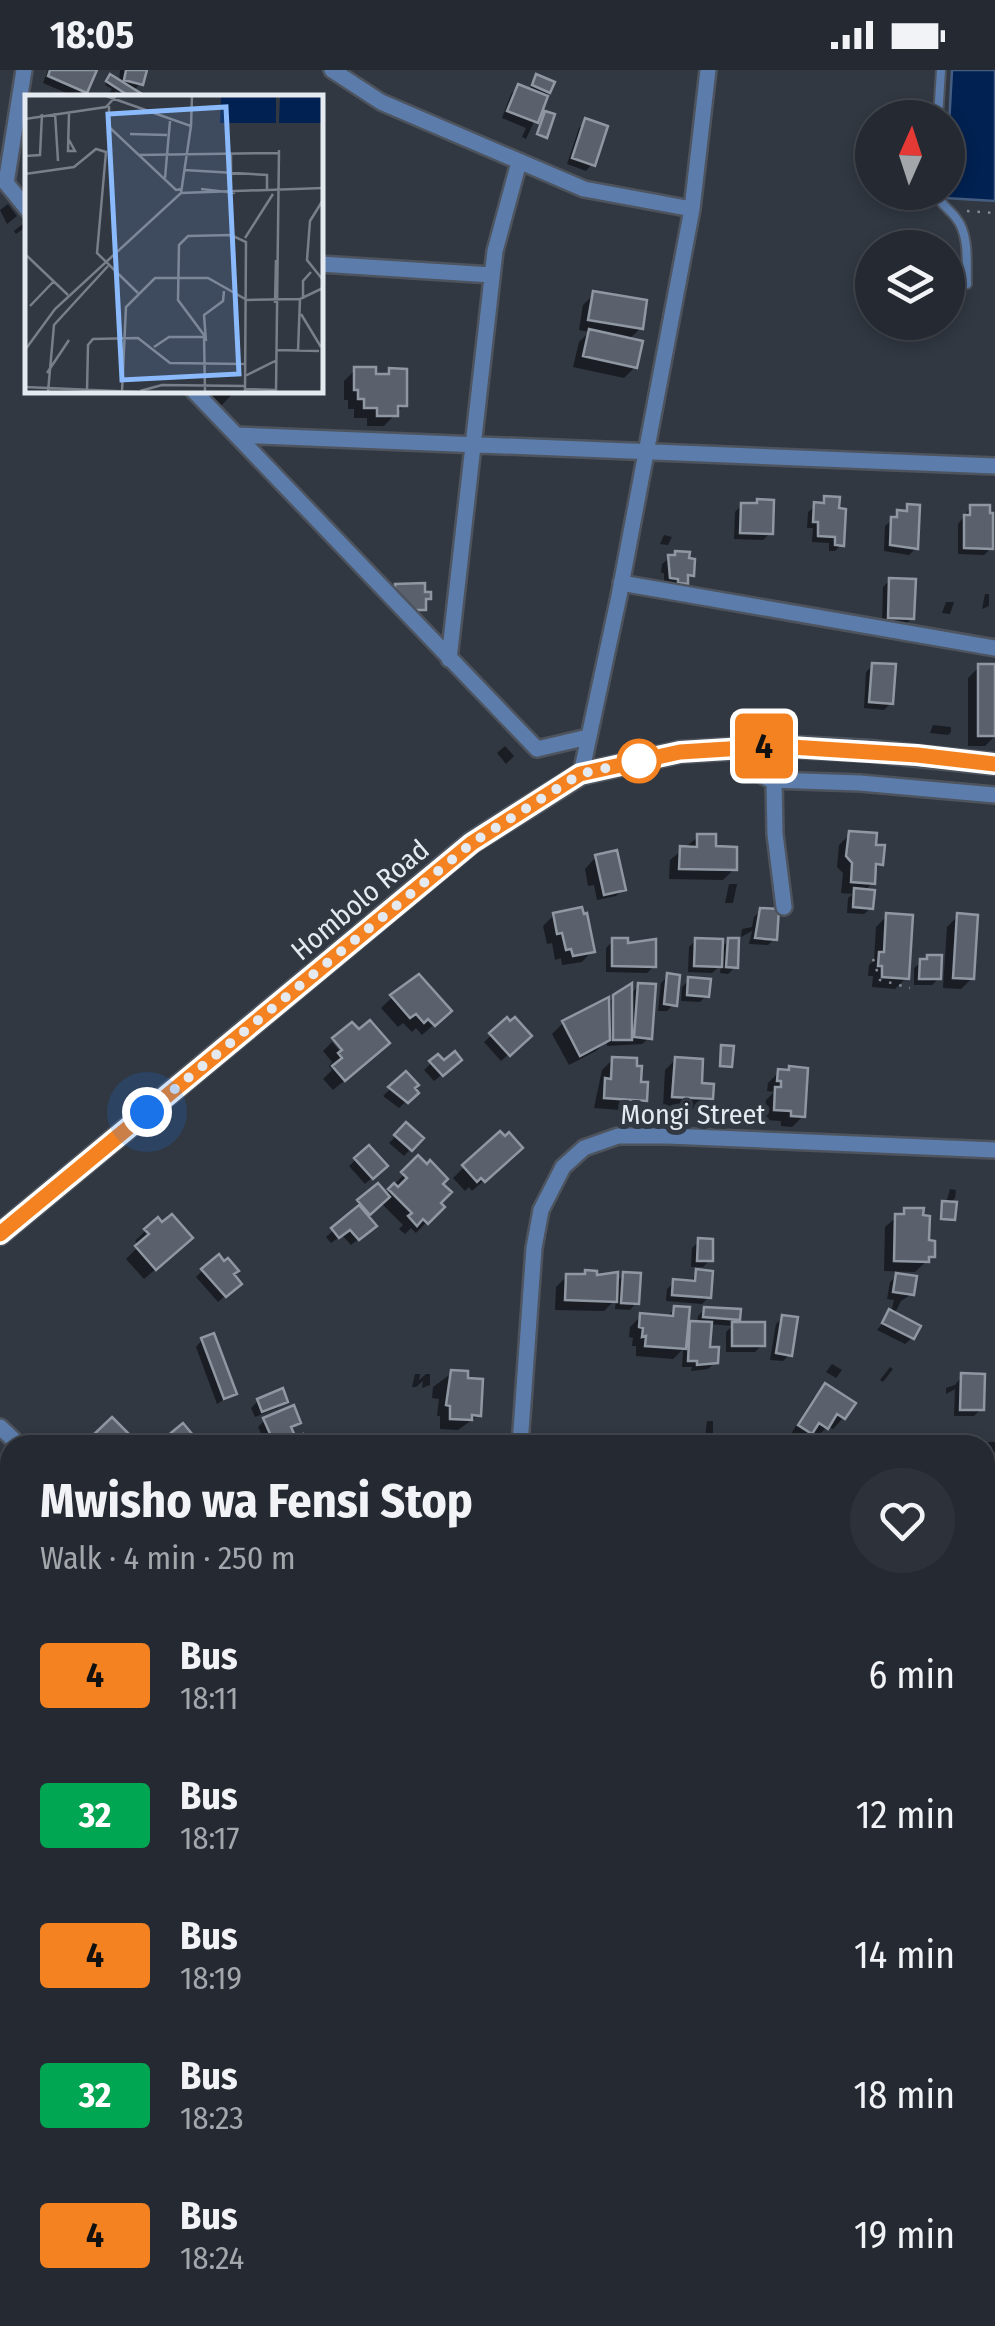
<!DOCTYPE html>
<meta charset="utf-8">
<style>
body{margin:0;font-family:"Fira Sans Condensed",sans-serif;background:#2d323a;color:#f1f3f6;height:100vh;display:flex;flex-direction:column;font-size:38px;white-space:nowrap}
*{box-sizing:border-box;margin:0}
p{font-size:32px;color:#a3a7ac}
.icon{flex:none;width:55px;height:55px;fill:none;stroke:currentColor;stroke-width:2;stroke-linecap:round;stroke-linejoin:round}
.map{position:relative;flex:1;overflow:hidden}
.side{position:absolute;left:0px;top:1365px;width:995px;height:892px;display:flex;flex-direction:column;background:#252a32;border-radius:30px 30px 0 0;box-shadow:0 5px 15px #0003,0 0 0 2px #42464d}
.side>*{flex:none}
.badge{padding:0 20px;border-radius:8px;font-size:35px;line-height:65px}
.needle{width:65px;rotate:3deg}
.tools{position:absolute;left:855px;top:30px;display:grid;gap:20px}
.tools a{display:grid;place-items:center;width:110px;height:110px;border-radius:50%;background:#252a32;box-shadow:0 5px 15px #0003,0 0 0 2px #42464d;font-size:50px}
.you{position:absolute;width:50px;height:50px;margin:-25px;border:8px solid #fff;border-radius:50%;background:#1a73e8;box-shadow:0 0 0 15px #1a73e833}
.map>.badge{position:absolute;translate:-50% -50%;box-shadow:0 0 0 5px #fff}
.round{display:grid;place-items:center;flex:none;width:105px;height:105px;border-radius:52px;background:#2d323a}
.overview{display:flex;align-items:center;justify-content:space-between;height:170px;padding:0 40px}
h1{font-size:48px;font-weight:700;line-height:75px}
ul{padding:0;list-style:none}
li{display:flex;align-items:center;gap:30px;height:140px;padding:0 40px}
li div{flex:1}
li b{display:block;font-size:38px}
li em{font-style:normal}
li .badge{min-width:110px;font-weight:700;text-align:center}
.status{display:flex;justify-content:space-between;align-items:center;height:70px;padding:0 50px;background:#252a32;direction:ltr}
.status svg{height:28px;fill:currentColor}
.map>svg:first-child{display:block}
.water{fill:#002151;stroke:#455d81;stroke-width:2.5}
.shadow{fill:#0007}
.building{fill:#5a616c;stroke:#8f97a2;stroke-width:2.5}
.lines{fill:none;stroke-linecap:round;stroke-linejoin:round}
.lane-casing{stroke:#4e545e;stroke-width:12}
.street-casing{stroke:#4e545e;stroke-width:20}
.secondary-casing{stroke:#4e545e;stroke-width:25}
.path{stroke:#848a93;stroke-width:2.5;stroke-dasharray:2.5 8;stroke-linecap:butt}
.lane{stroke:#5c7dac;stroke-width:8}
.street{stroke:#5c7dac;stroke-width:15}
.secondary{stroke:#6ea3ee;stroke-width:20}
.line-casing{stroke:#fff;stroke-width:22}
.line{stroke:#f58220;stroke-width:15}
.walk{stroke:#e5eaf0;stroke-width:10;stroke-dasharray:0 18}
.stop-dot{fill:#fff;stroke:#f58220;stroke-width:5}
.labels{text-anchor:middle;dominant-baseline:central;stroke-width:10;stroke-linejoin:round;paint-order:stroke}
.street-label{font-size:28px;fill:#e5eaf0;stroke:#313842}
.inset-road{fill:none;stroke:#797f88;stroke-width:2.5}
.view{fill:#8bbafc;fill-opacity:0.15;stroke:#8bbafc;stroke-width:5}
.inset-edge{fill:none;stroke:#e5eaf0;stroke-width:5}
</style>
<div class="status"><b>18:05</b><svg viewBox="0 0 49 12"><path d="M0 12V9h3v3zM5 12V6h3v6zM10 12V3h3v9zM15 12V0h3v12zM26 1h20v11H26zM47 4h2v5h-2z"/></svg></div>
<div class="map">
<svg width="995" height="2256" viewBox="0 0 995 2256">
<rect width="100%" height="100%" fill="#313842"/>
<!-- water -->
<path class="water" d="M952,0H995V131L945,128Z"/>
<!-- shadow -->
<path class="shadow" d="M48,0H94L78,28L43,13Z
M120,0H144L141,13L133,21L137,28H125L116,21L111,28L107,26L112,19L105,15L111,7L119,12Z
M534,9L548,22L526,69L522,67L526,58L502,48L511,24L518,17L529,21Z
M586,51L592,94L586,101L567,94L579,58Z
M8,134L17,146L7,154L0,140Z
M24,153L27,156L16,164L14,161Z
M594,224L641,258L628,270L635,297L624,308L573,297L579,272L589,262L579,260L583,235Z
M355,300L374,306H385L390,301L404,335L384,356H367V348H354V339H348V330H344V311Z
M201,320H236L220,337L204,332Z
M825,429L842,474L835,481H829V473L812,472L813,458H807L808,442Z
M742,435L770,463L763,470L734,469L735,442Z
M908,437L916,478L909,485L884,481L885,456Z
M971,437L991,478L984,485L958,484V454Z
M664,465L672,467L668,475L660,474Z
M676,483L691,504L678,520L664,514V503H661L662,494Z
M890,510L912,548L905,555L882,554L883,517Z
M985,524H989V536L982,539Z
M946,532H954L950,544L942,543Z
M873,595L891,633L884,640L864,638L866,602Z
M979,597H995V666L985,676H968V608Z
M933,655L951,657V662L948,665L930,663Z
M505,676L514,686L506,694L497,683Z
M850,764L873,777L881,794L873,801L872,813L864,822L871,838L864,844L847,843L848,828L853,824L841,823L843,803L837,797L839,775Z
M698,767L734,799L723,810L669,809L670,790Z
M596,787L623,819L616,826L597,830L594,815L588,816L585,799Z
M729,814H737L733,833H725Z
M761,840L775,868L768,875L749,874L752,861L741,867L742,859L752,857L754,847Z
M554,845L592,881L582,892L562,895L561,888L555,890L552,873L547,874L543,856Z
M887,846L906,908L895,919L872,917L873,906H868L869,895L874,890L876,857Z
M958,846L972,908L961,919L943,918L947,857Z
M696,870L720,879L729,870L735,897L728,904L720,903L721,895L712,903L688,902L689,877Z
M613,871L654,896L647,903L606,902V878Z
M928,887L939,908L932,915H914V898Z
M668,906L674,934L667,941H658L661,913Z
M689,910L707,925L700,932L681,931L682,917Z
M405,915L438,951L422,965L416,958L412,962L403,953L398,957L381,938Z
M639,915L649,968L642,974L607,976V970L596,981L569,995L552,964L563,953L606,931V935L614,927L630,925Z
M507,951L529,966L501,991L484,972Z
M332,972L348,991L376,984L333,1020L323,1009L332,1000L329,996L332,992L323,981Z
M438,987L452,996L434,1011L424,1000Z
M613,989L638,1014L645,1030L634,1041L594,1038L602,1000Z
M676,989L710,1028L699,1039L663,1037L665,1000Z
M779,1002L803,1046L792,1057L781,1056V1051L764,1050L766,1030L774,1022L767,1021L768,1013Z
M406,1004L415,1023L399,1038L383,1026Z
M406,1056L420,1069L404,1086L389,1073Z
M369,1078L385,1096L365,1114L349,1096Z
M509,1088L472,1121L469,1117L465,1121L453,1108L464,1097Z
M418,1089L440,1114L437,1133L441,1137L416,1163L411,1158L405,1164L399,1159L403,1155L381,1133L366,1147L367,1162L351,1175L342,1165L331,1173L326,1167L355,1142L352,1139L377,1116L385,1125Z
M950,1119L956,1120L955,1128L949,1134L953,1149L940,1151L941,1136L946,1134Z
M905,1140L932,1186L915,1202L884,1201L885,1157Z
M146,1160L179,1179L144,1209L126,1189L139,1176L135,1171Z
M699,1171L710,1190L703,1197H691L692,1178Z
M203,1200L231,1205L232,1220L218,1232L196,1207Z
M697,1202L709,1227L702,1234L666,1231L667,1219L674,1212L690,1213Z
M624,1205L636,1233L630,1240L615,1239L616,1229L604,1241L555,1240L556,1217L567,1206L615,1213Z
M897,1205L912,1224L901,1231L894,1245L912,1268L905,1274L877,1260L891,1243L894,1230L887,1229L890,1212Z
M675,1238L685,1259L691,1253L697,1254L698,1246L705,1239L738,1249L732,1255H762V1275L755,1282H726V1262L732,1256L709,1254L707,1279L715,1292L708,1299L691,1301L692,1297H682L683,1279L673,1289L636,1286V1276H632L633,1268L629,1267L630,1257L641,1246L666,1248Z
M783,1247L790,1284L783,1291L770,1290L776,1254Z
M202,1270L234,1323L217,1334L196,1277Z
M832,1294L842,1300L836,1308L826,1302Z
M890,1297L893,1299L883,1312L880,1310Z
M452,1303L479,1345L458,1360L440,1359V1346H437L439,1329L432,1328L433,1317Z
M415,1304H420L419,1310L426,1304H430V1315L422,1318L423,1311L416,1317H412Z
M962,1306L981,1339L974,1346H954L955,1319L946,1324V1318L955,1315Z
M825,1316L843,1348L833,1359L828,1356L816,1368L809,1364L799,1373L789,1367L814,1327Z
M258,1331H285L278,1338L255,1347L251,1338Z
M265,1350L298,1352L292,1359L294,1371L304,1375H266L258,1357Z
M707,1351H713V1375H704Z
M988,1372H995V1382H985Z
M994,1678L995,1724L985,1725V1687Z
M985,1882L995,1883V1942L985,1941Z
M993,1972H995V2025L985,2024V1977Z
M990,2047H995V2079L985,2078V2052Z
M989,2091H995V2151L985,2154V2095Z
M990,2208L995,2209V2256H976L977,2248H985V2213Z
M386,2248H434L433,2256H385Z
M518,2248H535V2251L518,2254Z
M610,2248H631L625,2256L609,2255Z
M834,2248H868V2256H834Z"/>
<!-- building -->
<path class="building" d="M50,0H97L87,23L48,6Z
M126,0H147L143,15L124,10Z
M110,4L142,24L140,28H132L106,11Z
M536,4L555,12L550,23L532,15Z
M518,14L548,26L538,53L507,41Z
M545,41L555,44L547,68L537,64Z
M585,48L608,56L595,96L572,88Z
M593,221L647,230L643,259L588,250Z
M589,259L643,271L637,298L583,286Z
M354,297H376V304H389V298L407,299V336H398V346H377V338H364V329H358V320H354Z
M824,426L840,427L839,438L846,439L844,476L835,475V467L818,466V452H813L814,432L824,433Z
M757,429L774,430L773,464L740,463L741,433H757Z
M907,434L920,435L918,479L890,475L891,447H897V440L907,441Z
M970,435H990V443H993V479L964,478V445H970Z
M675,481L690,482L689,488L695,489L694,506L688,505V514L678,513V509L670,508L668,485H675Z
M889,508L916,509L914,549L888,548Z
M425,513V522H431V529H426V540H406L395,530V514Z
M872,593L896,594L893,634L869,632Z
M978,594H995V666H978Z
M849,761L877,763L876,775H885L883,795L876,794L875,814L851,812L852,793L846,786Z
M697,764H716V776L737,777V800L679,799L680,776L697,777Z
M617,780L626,820L604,825L595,785Z
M854,818L875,820L873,839L853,837Z
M582,837L584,844L587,843L595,882L573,886L571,879L566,880L562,863L557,864L553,843Z
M760,838L779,839L777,870L755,868Z
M886,843L913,845L909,909L882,907V896H878L879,882H884Z
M957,843L978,845L974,909L953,908Z
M612,868H628V873L656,869V897L612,896Z
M695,868L723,869L722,897L694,896Z
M728,868H739L738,898L726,897Z
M927,885H942L941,909H919L920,889H927Z
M667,903L680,905L677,936L664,934Z
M419,904L452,941L435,956L428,949L424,953L416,944L410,948L390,925Z
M688,907L711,909L709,927L687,925Z
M632,913V970H613V925Z
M638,913L656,914L652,969L634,967Z
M609,927L610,970L580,986L562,951Z
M507,947L510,951L515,947L532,966L510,986L489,963Z
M370,950L390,973L345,1011L332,996L342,988L338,983L342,980L332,968L352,952L359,959Z
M721,975L734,976L732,997L720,996Z
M455,981L462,990L443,1006L429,991L438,984L444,990Z
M612,987L637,988V996H642L641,1012H648L647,1031L604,1028L605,1008L611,1009Z
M675,987L703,989L702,1013L714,1014L713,1029L672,1027Z
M789,996L808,998L805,1047L791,1046V1041L774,1040L775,1017H781V1011H777L778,999L789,1000Z
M406,1001L419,1015L415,1018L419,1023L408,1033L388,1017Z
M406,1052L424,1068L412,1081L394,1065Z
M500,1061L505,1066L509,1062L523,1078L485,1112L481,1108L477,1112L462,1095Z
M369,1075L388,1096L373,1109L354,1088Z
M418,1085L427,1094L430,1090L448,1109L443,1114L452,1122L441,1133L445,1137L428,1154L423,1149L417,1156L408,1146L412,1143L388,1119L394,1113L398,1117L407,1108L401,1102Z
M378,1113L390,1127L370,1145L357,1130Z
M942,1131L957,1132L955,1150L941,1149Z
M359,1135L377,1156L359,1170L350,1160L339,1168L331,1158Z
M904,1138H924L923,1145L930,1146L929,1170L935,1171V1187H929V1192L894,1191L895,1144H904Z
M172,1144L193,1168L156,1200L135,1176L149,1164L144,1159L158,1147L162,1152Z
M698,1168L713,1169V1191H697Z
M219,1184L224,1191L228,1188L239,1201L234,1204L242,1214L226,1227L201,1199Z
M696,1199L713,1201L711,1228L672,1225L673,1209L695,1211Z
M585,1200L597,1201V1205L618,1202L617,1232L565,1230L566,1204H585Z
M623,1202L641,1203L639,1234L621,1233Z
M896,1203L917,1206L914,1225L893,1222Z
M674,1236L690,1237L686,1279L645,1276L646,1266L642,1267L643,1258L639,1257L640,1243L673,1246Z
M704,1237L741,1239L740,1250L703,1247Z
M889,1239L921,1256L914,1269L882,1253Z
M782,1245L798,1247L792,1286L776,1283Z
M690,1251L712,1252L710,1277H719L718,1293L697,1295V1291H688Z
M732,1252H765V1276H732Z
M214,1263L237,1324L224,1329L201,1268Z
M451,1300L468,1301V1308L483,1309L481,1346L472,1345V1350L450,1349V1336L446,1335Z
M961,1303L985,1304L984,1340H960Z
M825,1313L856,1333L845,1349L837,1344L828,1359L819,1353L812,1364L798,1355Z
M283,1318L288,1332L262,1342L257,1329Z
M294,1335L301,1353L291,1357L296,1368L303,1364L308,1375H275L263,1348Z
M112,1347L128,1363L116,1375H97L90,1368Z
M183,1353L198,1371L193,1375H173L166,1367Z
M985,1880L995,1881V1931H991V1936H985Z
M992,1969L995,1970V2014L985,2013V1975L992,1976Z
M988,2088H995V2145H985V2097H988Z
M989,2206H995V2256H991L992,2251H985Z
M391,2248H436L435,2256H391Z
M840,2248H870V2256H839Z"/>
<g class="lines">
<!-- lane casing -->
<g class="lane-casing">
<path id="lane" d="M938,48L941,0
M936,122C940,135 949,138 956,148C970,165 966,194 967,214"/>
</g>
<!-- street casing -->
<g class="street-casing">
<path id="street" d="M24,0L6,113L28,140
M332,0L381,32L584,119L692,139L619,526L581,704
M692,139L708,0
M320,194L492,205
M193,320L537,679L588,667
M237,365L995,396
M621,513L995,578
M449,589L495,181L519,92
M749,677L754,701L771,710L860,713L995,725
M774,710L775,764L784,837
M0,1357L19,1375
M520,1375L534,1178L541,1140L563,1097L584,1078L618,1066H668L995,1080
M985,1611L995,1615
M0,1894H10
M985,2169L995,2170
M0,2216L10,2058
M366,2256L367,2248
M711,2256L712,2248"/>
</g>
<!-- secondary casing -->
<g class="secondary-casing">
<path id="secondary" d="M0,1164L471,773L581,704L680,682L775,676L871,681L995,694"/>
</g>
<!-- path -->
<path class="path" d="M967,141L995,143
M873,889L880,910L910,918
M937,2248L940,2256"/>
<!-- lane -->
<use href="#lane" class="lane"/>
<!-- street -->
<use href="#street" class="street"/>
<!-- secondary -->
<use href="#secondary" class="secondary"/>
</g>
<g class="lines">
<!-- line casing -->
<g class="line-casing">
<path id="line" d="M0,1164L472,773L580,704L680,682L775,676L917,685L995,694"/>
</g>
<!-- line -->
<use href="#line" class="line"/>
<!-- walk -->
<path class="walk" d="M147,1042L472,773L580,704L647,689L639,691"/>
</g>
<!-- markers -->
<circle class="stop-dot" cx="639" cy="691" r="20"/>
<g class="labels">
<!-- street labels -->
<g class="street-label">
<text transform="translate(360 830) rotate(-40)">Hombolo Road</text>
<text x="693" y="1044">Mongi Street</text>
</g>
</g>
<!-- overview -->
<g transform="translate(25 25)">
<rect width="298" height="298" fill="#313842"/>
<path d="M196,1H251V28H195ZM255,1H297V28H254Z" fill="#002151"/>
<path class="inset-road" d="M81,1L166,31L156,98M84,11V32L151,95L157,94M30,18L33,66M44,18L43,56H50L44,45M0,24L81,12L91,1M166,31L167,1M105,39L142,40M206,59V94M113,60L255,58M0,61L15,60L17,19M159,75L242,80V96M0,79L49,72L71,54L81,57L72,158L113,198M140,83L145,26M176,94L210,98M298,105L285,126L282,165L298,185M220,143L248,99M0,159L43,200M278,204V186L286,177M250,208L251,165M5,211L29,186M276,219L296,252M181,246L179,220L198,206L199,196M129,252L144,242H179M0,255L30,214L156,98L298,93M252,255L294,256M273,256L275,204M22,278L44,245M220,281L252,265M0,292L113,297M220,294L251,295M115,296L137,290L220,291M23,297L29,230L83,171M62,297L63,250L68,244L113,243L145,268L219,269M97,297L101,212L130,183H183L222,205L275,204L298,193M180,297L179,240L153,205L154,150L163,141L206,140L221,147L220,297M251,297L254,55M297,297L298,252"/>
<path class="view" d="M201,12L214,279L97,285L83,19Z"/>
<rect width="298" height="298" class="inset-edge"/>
</g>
</svg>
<div class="tools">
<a><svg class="needle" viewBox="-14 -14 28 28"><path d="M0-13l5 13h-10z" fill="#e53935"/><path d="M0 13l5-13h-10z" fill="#a3a7ac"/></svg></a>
<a><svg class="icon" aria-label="layers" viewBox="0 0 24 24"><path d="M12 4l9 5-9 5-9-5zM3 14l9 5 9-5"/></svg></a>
</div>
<div class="you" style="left:147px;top:1042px"></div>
<b class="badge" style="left:764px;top:676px;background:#f58220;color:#111">4</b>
<section class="side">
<div class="overview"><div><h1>Mwisho wa Fensi Stop</h1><p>Walk · 4 min · 250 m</p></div><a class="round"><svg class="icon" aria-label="heart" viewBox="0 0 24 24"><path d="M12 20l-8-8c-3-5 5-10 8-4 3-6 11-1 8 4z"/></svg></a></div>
<ul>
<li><span class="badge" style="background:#f58220;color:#111">4</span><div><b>Bus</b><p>18:11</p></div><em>6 min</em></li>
<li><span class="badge" style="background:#00a651;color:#fff">32</span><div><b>Bus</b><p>18:17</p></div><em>12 min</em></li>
<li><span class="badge" style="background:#f58220;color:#111">4</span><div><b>Bus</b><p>18:19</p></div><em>14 min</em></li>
<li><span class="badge" style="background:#00a651;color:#fff">32</span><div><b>Bus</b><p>18:23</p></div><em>18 min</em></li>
<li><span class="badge" style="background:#f58220;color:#111">4</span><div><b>Bus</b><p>18:24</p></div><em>19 min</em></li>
</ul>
</section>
</div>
